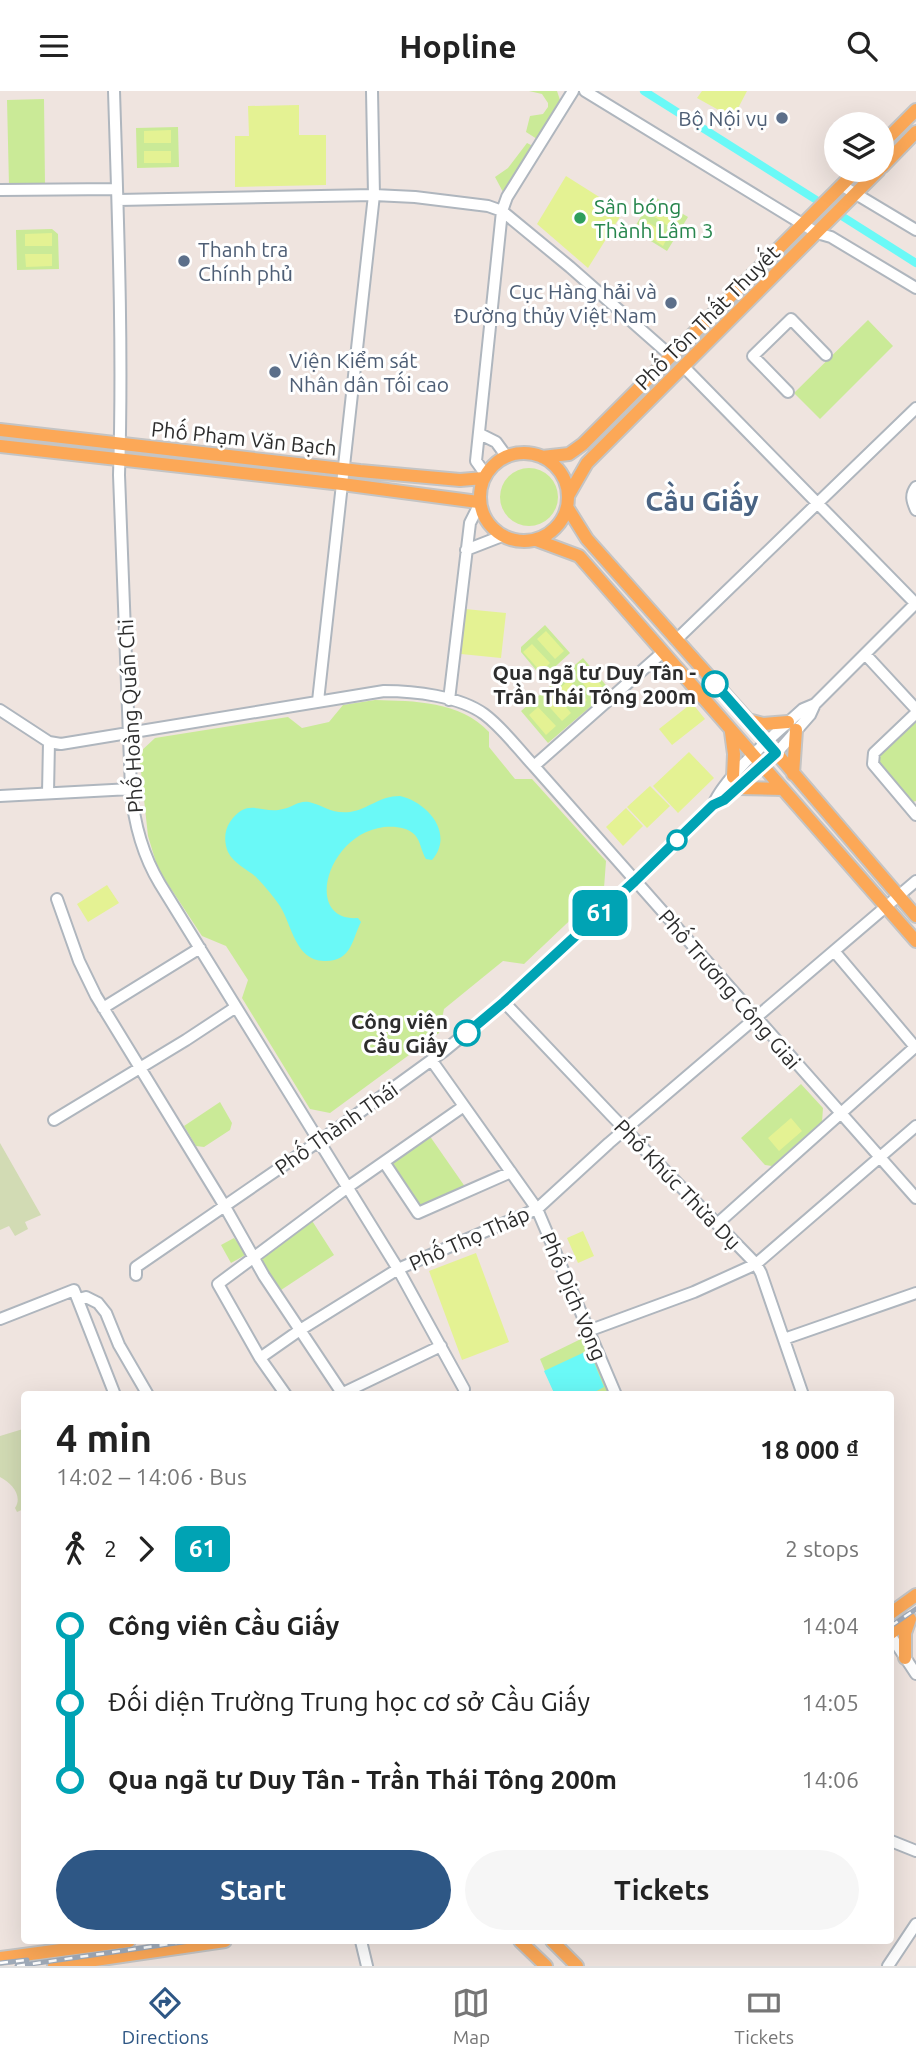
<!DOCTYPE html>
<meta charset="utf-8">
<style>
body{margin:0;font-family:Ubuntu,sans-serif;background:#f6f6f6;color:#222;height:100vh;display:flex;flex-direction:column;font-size:26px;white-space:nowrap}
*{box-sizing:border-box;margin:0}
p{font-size:23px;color:#767676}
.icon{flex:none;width:38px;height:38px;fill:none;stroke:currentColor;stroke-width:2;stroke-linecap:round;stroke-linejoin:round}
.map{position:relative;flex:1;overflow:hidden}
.drawer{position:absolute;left:21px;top:1300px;width:873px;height:553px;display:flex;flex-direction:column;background:#fff;border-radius:7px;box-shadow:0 7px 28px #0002}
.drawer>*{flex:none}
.badge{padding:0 14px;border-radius:10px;font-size:24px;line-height:46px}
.fabs{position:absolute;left:824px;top:21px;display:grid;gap:14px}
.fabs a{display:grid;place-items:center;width:70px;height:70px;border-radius:50%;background:#fff;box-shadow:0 7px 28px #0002;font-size:35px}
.map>.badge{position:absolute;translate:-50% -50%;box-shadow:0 0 0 4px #fff}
.legs{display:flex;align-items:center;gap:10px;height:77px;padding:0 35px;font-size:23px}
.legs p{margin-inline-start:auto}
.overview{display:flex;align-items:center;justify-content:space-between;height:119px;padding:0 35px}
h1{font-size:38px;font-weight:700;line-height:52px}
.cta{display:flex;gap:14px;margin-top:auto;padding:14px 35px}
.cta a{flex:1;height:80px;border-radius:42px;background:#2e5785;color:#fff;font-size:28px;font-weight:700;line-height:80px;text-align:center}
.cta a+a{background:#f6f6f6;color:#222}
ul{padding:0 35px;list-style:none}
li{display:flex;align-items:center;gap:24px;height:77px;font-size:26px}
li i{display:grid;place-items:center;width:10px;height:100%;margin:0 9px;background:currentColor}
li i::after{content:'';width:18px;height:18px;margin:-9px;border:5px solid;border-radius:50%;background:#fff}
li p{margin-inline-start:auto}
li:first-child i{background:linear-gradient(#0000 50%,currentColor 0)}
li:last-child i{background:linear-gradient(currentColor 50%,#0000 0)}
header{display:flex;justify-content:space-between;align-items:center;height:91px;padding:0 35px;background:#fff;font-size:32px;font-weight:700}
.dock{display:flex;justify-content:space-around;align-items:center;height:98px;border-top:2px solid #e0e0e0;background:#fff;font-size:19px;color:#767676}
.dock a{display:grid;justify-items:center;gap:4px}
.dock .current{color:#2e5785}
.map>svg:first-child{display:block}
.green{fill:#caea97}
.cemetery{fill:#d2dbb4}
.pitch{fill:#e4f293}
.water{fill:#6af9f7}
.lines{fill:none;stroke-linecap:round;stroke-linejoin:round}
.canal{stroke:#6af9f7;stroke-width:8}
.minor-casing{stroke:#afb6be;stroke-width:14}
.major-casing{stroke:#c4c4c4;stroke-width:16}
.minor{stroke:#fff;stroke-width:10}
.major{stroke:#fca857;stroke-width:12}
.rail-casing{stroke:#a0abb9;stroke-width:5}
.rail{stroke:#fff;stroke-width:2.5;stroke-dasharray:8;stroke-linecap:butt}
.line-1-casing{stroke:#fff;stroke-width:16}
.line-1{stroke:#00a3b4;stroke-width:10}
.service-dot{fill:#5c6f8a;stroke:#fff;stroke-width:2.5}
.leisure-dot{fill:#2e9e5b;stroke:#fff;stroke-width:2.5}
.stop-1-dot{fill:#fff;stroke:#00a3b4;stroke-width:3.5}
.labels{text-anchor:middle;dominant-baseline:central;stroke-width:6;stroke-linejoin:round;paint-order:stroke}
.service-label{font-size:21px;fill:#4e5e75;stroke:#fff;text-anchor:end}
.leisure-label{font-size:21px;fill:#27864d;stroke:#fff;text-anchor:start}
.street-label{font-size:21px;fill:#2d2d2d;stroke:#fff}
.stop-label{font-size:21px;font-weight:bold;fill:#2d2d2d;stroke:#fff;text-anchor:end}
.district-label{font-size:28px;font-weight:bold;fill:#496383;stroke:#fff}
</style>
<header><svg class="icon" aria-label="menu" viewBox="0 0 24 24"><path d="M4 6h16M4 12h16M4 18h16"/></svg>Hopline<svg class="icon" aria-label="search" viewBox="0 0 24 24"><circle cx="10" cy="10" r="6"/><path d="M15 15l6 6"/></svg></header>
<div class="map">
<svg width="916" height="1875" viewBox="0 0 916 1875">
<rect width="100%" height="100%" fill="#efe4df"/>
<!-- green -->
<path class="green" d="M529,0H557L560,9L537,48L526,41L530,25L543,23L548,16V12L542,3Z
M44,8L45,94L9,95L7,9Z
M178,36L179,76L137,77L136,37Z
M527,52L533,55L506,99L503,101L495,86L508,77Z
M653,105L688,126L667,160L633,139Z
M52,138L58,143L59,178L17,179L16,139Z
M868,229L893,255L820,328L794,302Z
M500 406a29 29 0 1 1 58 0a29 29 0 1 1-58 0Z
M545,534L570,562L545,585L540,584L521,561V556Z
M583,567L610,599L548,652L521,620Z
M375,609C414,610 460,610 489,641V656L515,688H532L606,770L604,797L524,873L503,870L444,918L439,942L330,1022L310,1018L242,907L248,889L226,855L202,845L158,778L148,745L139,662L155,647L288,626L302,637L329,631L343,614Z
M914,631H916V710L913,711L879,675V663Z
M801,993L823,1017L822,1031L772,1075L765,1074L741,1047Z
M220,1011L232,1032L230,1039L204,1056L196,1055L184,1035Z
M427,1041L468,1100L421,1122L384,1071Z
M309,1125L334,1164L275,1203L254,1165Z
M234,1147L247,1163L231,1172L221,1154Z
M587,1245L611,1304H555L540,1268Z"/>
<!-- cemetery -->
<path class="cemetery" d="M0,1052L41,1124L25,1131L28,1138L15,1145L9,1135L0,1139Z
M23,1338L24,1418L17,1421L15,1417C23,1405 12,1392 0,1386V1345Z"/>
<!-- pitch -->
<path class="pitch" d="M702,0H747L733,27L697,7Z
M299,14V44H326V94L235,96V45H249L248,15Z
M171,39V52H144V40Z
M144,60H171V72H144Z
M566,85L623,121L588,177L537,133Z
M657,113L680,127L673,138L650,123Z
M646,130L669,144L663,155L640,140Z
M52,142V155H25V143Z
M25,163H52V175L26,176Z
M465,518L506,522L501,567L461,563Z
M546,540L564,560L555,568L537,548Z
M532,553L550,572L541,581L523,561Z
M585,576L602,595L593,604L576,584Z
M569,589L587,609L578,617L560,597Z
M554,602L571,622L562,630L544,610Z
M692,612L705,628L672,654L659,638Z
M538,616L556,635L546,644L529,624Z
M689,661L714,687L678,722L653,695Z
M650,695L670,715L647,737L627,716Z
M626,717L643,735L623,755L606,736Z
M107,794L119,812L88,831L77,813Z
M791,1027L802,1040L779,1060L768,1047Z
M583,1140L594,1165L578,1172L567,1147Z
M476,1162L509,1251L462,1269L429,1180Z"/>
<!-- water -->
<path class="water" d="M400,705C427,711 455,742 432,769L426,768C421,760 421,751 415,744C407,736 395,735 384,736C326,743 303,831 358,827L361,831C352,848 352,871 324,870C295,869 292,834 280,815C273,805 265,795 256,786C247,778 234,773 228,761C224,751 224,740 230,731C248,705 262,724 283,718C293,716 299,709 309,711C325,715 331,723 350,721C369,718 379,705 400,705Z
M589,1259L604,1296L589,1304H555L544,1280Z"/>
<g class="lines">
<!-- canal -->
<path class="canal" d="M644,0L916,172"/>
<!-- minor casing -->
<g class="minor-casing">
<path id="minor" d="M114,0C118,128 123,256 119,384L131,698C134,733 142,763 160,793L398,1178L464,1298
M585,0L817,142L831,146L916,197
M841,94L916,139
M0,99L117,98
M118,109L374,104L415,106L488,115L502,120L570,176L671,265
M684,276L916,513
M788,301L753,265L791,228L826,264
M480,343L496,351L507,366
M486,384L476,370L502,120L507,106L573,0
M916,396C910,404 912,410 916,419
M466,459L502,445
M676,549L916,317
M865,563L916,618
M449,609L470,432L479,414
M318,610L374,104L372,0
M0,619L49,651L61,653L384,600C414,600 459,605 484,623C503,637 518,658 534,675L916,1107
M916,622L874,662L873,673L916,724
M534,675L663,561
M48,702L49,651
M0,705L131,698
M713,714C727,682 776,643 803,618L815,613
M57,808L79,870L96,905L224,1114L264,1185L342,1302
M834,860L916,957
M504,911L612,1025L756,1173L761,1182L803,1304
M103,917L200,857
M432,970L537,1118L616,1304
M54,1029L186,949L236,916
M384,1071L418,1122L511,1081
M717,1133L915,956
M136,1184V1176L338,1037L444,960L504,911L635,790L713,714L724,709L781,657L810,624L815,613L916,512
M78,1208L86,1206L98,1212L106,1222L119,1254L148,1304
M0,1228L74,1199L115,1304
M588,1240L694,1201L756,1173L916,1035
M784,1248L916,1202
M260,1267L300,1239L398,1178L537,1118L609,1052L916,790
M286,1304L260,1267L218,1193L348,1096L464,1015
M339,1304L441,1255
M891,1545L916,1583
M891,1750L916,1760
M361,1850L367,1875
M888,1875L916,1833"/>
</g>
<!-- major casing -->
<g class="major-casing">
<path id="major" d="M882,53L916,19
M882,76L916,41
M0,339L360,380L460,389L484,387
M0,355L342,393L478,411
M480 406a44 44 0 1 1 88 0a44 44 0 1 1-88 0Z
M542,366L569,363L583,353L857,79
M568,405L587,372L879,79
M567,416L587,448L748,629L916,825
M536,449L579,465L916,850
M748,629L763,633L788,631
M731,641L734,663L733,686
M793,683L796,639
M738,697L783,698
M891,1522L916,1504
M891,1542L910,1528
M905,1567V1542L910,1528
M520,1850L546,1875
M552,1850L577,1875
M0,1867L129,1850
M54,1875L225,1850"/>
</g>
<!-- minor -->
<use href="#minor" class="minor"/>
<!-- major -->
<use href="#major" class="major"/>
<!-- rail casing -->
<g class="rail-casing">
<path id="rail" d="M891,1535L916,1518
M0,1872L27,1869
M17,1875L190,1850"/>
</g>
<!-- rail -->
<use href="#rail" class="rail"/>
</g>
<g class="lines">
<!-- line-1 casing -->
<g class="line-1-casing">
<path id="line-1" d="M467,942L504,911L635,790L713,714L724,709L776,662L715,593"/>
</g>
<!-- line-1 -->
<use href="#line-1" class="line-1"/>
</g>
<!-- markers -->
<g class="service-dot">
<circle cx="782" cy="27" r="7"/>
<circle cx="184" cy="170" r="7"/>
<circle cx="671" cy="212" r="7"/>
<circle cx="275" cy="281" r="7"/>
</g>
<circle class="leisure-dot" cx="580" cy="127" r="7"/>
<g class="stop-1-dot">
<circle cx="715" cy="593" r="12"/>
<circle cx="677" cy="749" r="9"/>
<circle cx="467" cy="942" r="12"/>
</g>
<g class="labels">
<!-- service labels -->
<g class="service-label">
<text x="768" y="27">Bộ Nội vụ</text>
<text x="198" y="158" text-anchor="start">Thanh tra<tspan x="198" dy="24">Chính phủ</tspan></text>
<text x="657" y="200">Cục Hàng hải và<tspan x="657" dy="24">Đường thủy Việt Nam</tspan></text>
<text x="289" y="269" text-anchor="start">Viện Kiểm sát<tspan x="289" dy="24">Nhân dân Tối cao</tspan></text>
</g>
<!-- leisure labels -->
<g class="leisure-label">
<text x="594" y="115">Sân bóng<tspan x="594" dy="24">Thành Lâm 3</tspan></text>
</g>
<!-- street labels -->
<g class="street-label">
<text transform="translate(707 226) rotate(-45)">Phố Tôn Thất Thuyết</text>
<text transform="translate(244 347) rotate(6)">Phố Phạm Văn Bạch</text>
<text transform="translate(130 625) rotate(-93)">Phố Hoàng Quán Chi</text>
<text transform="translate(730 898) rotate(49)">Phố Trương Công Giai</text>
<text transform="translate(336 1037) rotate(-35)">Phố Thành Thái</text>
<text transform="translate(678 1093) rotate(46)">Phố Khúc Thừa Dụ</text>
<text transform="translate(469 1147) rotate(-24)">Phố Thọ Tháp</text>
<text transform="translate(574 1205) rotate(67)">Phố Dịch Vọng</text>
</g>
<!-- stop labels -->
<g class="stop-label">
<text x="696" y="581">Qua ngã tư Duy Tân -<tspan x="696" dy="24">Trần Thái Tông 200m</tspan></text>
<text x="448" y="930">Công viên<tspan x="448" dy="24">Cầu Giấy</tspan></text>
</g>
<!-- district labels -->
<g class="district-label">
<text x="702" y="409">Cầu Giấy</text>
</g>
</g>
</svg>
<div class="fabs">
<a><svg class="icon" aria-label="layers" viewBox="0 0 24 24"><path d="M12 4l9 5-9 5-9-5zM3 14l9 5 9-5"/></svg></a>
</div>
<b class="badge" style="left:600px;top:822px;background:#00a3b4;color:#fff">61</b>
<section class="drawer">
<div class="overview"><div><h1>4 min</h1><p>14:02 – 14:06 · Bus</p></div><b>18 000 ₫</b></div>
<div class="legs"><svg class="icon" aria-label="walk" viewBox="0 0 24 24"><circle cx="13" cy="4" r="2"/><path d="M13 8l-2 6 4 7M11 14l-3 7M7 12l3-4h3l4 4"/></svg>2<svg class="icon" aria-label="forward" viewBox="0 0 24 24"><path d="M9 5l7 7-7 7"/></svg><b class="badge" style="background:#00a3b4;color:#fff">61</b><p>2 stops</p></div>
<ul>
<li><i style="color:#00a3b4"></i><b>Công viên Cầu Giấy</b><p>14:04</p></li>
<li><i style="color:#00a3b4"></i><span>Đối diện Trường Trung học cơ sở Cầu Giấy</span><p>14:05</p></li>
<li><i style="color:#00a3b4"></i><b>Qua ngã tư Duy Tân - Trần Thái Tông 200m</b><p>14:06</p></li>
</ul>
<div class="cta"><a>Start</a><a>Tickets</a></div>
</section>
</div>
<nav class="dock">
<a class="current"><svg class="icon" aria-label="directions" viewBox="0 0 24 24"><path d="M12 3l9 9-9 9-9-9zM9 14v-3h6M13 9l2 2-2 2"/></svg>Directions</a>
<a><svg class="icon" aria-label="map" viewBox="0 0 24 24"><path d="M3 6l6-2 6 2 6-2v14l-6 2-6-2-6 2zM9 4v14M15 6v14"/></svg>Map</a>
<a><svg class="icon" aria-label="tickets" viewBox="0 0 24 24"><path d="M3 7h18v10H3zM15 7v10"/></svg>Tickets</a>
</nav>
